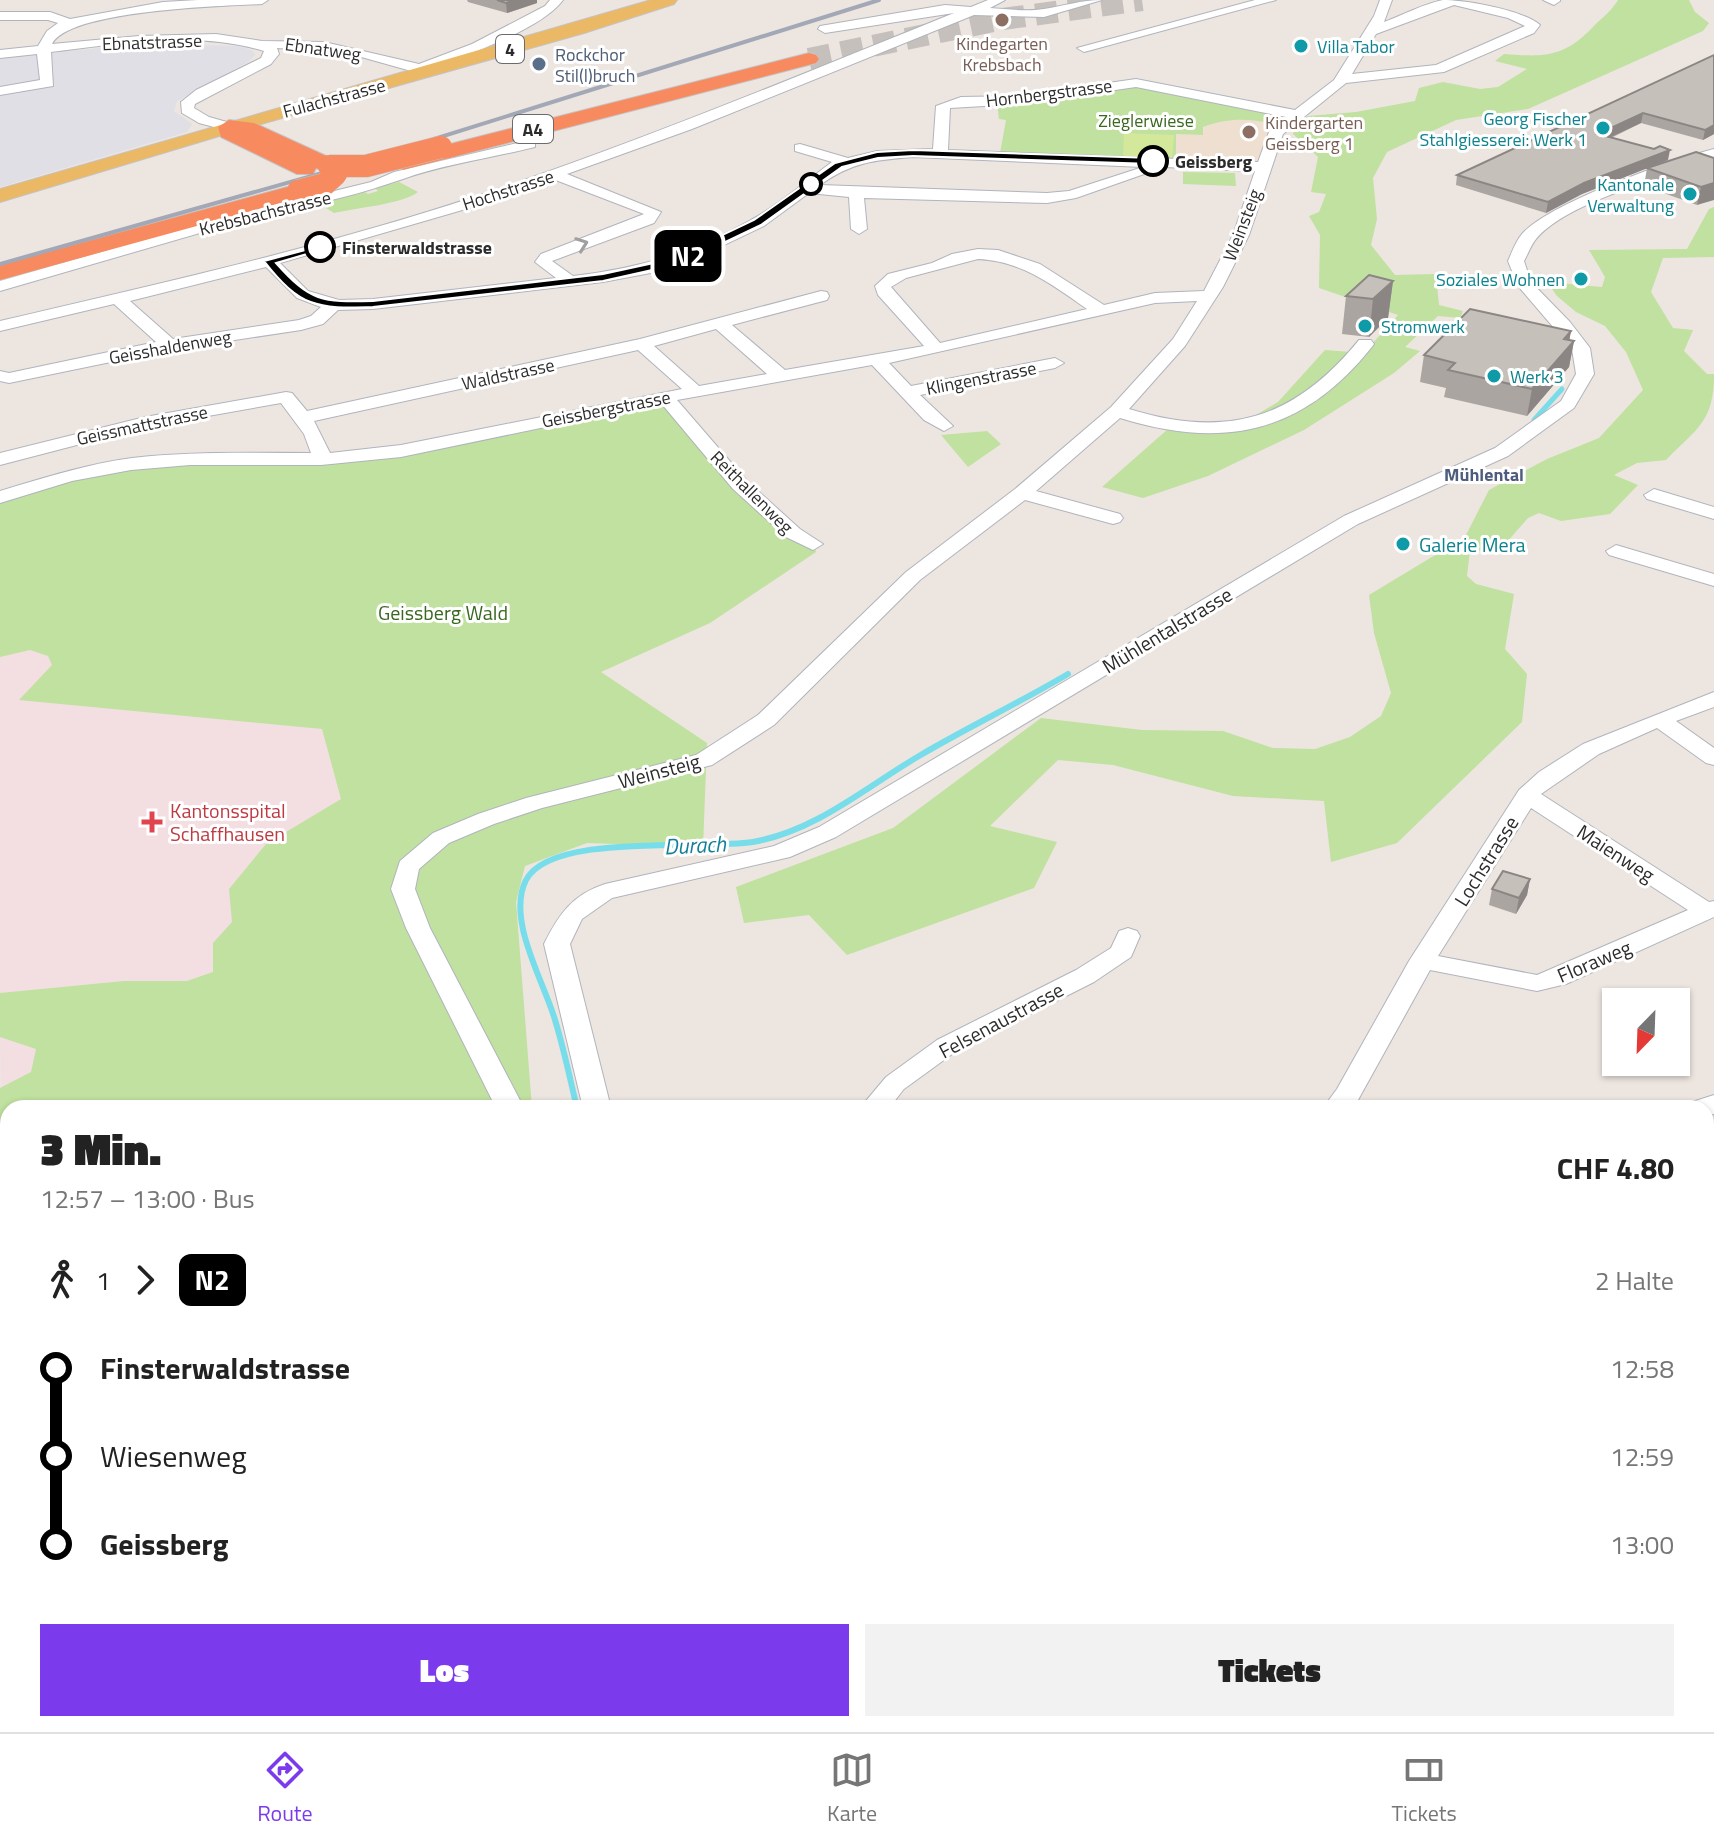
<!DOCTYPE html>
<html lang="de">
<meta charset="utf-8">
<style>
body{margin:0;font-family:"Titillium Web",sans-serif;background:#f2f2f2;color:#222;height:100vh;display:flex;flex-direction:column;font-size:30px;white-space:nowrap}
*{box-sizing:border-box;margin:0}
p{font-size:26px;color:#767676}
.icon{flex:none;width:44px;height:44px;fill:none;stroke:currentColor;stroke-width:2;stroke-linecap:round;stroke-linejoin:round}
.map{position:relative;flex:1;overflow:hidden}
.details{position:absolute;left:0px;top:1100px;width:1714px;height:632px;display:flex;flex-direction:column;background:#fff;border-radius:24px 24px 0 0;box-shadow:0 2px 6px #0004}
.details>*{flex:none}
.badge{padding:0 16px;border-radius:12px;font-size:28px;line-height:52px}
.needle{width:52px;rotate:203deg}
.controls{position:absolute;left:1602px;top:988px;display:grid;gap:16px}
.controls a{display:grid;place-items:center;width:88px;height:88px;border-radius:0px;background:#fff;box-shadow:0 2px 6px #0004;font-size:40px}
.map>.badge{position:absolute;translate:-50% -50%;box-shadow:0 0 0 4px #fff}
.legs{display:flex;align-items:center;gap:12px;height:88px;padding:0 40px;font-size:26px}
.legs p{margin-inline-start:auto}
.overview{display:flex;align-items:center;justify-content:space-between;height:136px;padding:0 40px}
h1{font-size:44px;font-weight:800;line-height:60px}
.cta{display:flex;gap:16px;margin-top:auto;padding:16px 40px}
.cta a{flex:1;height:92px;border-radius:0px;background:#7c3aed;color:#fff;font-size:32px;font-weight:800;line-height:92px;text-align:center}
.cta a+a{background:#f2f2f2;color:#222}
ul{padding:0 40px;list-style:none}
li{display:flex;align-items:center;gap:28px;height:88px;font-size:30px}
li i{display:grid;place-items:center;width:12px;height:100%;margin:0 10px;background:currentColor}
li i::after{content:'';width:20px;height:20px;margin:-10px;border:6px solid;border-radius:50%;background:#fff}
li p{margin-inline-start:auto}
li:first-child i{background:linear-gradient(#0000 50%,currentColor 0)}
li:last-child i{background:linear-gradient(currentColor 50%,#0000 0)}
.dock{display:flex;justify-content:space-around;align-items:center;height:112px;border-top:2px solid #e0e0e0;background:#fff;font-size:22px;color:#767676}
.dock a{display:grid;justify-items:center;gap:4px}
.dock .active{color:#7c3aed}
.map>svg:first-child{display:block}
.industrial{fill:#e0dfe6}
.education{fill:#eedfd0}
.medical{fill:#f3dee2}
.green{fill:#c0e19f}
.pitch{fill:#d3e89b}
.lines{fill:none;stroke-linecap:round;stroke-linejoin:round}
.stream-far2{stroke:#78ddea;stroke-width:5}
.stream-far1{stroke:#78ddea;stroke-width:6}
.stream{stroke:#78ddea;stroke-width:8}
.highway-tunnel{stroke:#c6c0bc;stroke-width:22;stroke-dasharray:22 11;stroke-linecap:butt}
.minor-casing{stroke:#b0b4bc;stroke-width:2}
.major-casing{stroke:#c4c4c4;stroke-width:2}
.highway-casing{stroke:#c4c4c4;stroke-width:2}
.minor{fill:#fff;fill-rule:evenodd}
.major{fill:#ebb866;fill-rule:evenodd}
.highway{fill:#f88a60;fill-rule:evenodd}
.rail{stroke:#a2a8b6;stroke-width:4}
.highway-bridge-casing{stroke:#c4c4c4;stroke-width:23;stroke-linecap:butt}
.highway-bridge{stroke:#f88a60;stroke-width:22}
.wall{fill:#aaa5a1}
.shaded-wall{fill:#8b8683}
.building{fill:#c6c0bb;stroke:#8b8683;stroke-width:2}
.oneway{stroke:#a0a0a0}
.line-1{fill:#000;stroke:#fff;stroke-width:2}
.education-dot{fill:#8d6e63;stroke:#fff;stroke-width:3}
.culture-dot{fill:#0f9aa8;stroke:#fff;stroke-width:3}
.service-dot{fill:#5c6f8a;stroke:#fff;stroke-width:3}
.stop-1-dot{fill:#fff;stroke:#000;stroke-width:4}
.health-dot{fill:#e0444e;stroke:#fff;stroke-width:3}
.labels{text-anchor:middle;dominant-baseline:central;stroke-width:6;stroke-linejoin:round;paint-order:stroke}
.far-street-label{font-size:18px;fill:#2c2c2c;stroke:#fff}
.far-education-label{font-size:18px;fill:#785e54;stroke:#fff}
.far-culture-label{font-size:18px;fill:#0d838f;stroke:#fff;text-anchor:start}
.shield{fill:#fff;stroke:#6b6b6b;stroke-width:2}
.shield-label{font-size:18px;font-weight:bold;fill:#2c2c2c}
.far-service-label{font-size:18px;fill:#4e5e75;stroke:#fff;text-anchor:start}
.far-park-label{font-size:18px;fill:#39681e;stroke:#fff}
.far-stop-label{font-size:18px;font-weight:bold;fill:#2c2c2c;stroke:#fff;text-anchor:start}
.far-neighbourhood-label{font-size:18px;font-weight:bold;fill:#4e5d7c;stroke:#fff}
.culture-label{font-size:20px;fill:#0d838f;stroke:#fff;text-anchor:start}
.park-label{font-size:20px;fill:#39681e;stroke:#fff}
.street-label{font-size:20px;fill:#2c2c2c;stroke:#fff}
.health-label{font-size:20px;fill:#be3a42;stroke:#fff;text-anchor:start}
.water-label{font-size:22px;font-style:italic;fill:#138099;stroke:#fff}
</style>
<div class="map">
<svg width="1714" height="1732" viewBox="0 0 1714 1732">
<rect width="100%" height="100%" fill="#ede5e0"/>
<!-- industrial -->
<path class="industrial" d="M146,44L241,46L253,51L255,55L248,62L177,101L174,111L192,124L187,132L0,187V57Z
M267,1724H351L343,1732H258Z"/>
<!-- education -->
<path class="education" d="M1249,118L1275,124L1266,136L1259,158L1252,162L1176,159V134L1203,135L1204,127L1216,122Z"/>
<!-- medical -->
<path class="medical" d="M30,650L48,656L52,665L20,700L322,729L341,800L266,844L232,922L213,944L214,972L187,981H124L0,993V657Z
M0,1037L37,1048L31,1072L2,1088Z"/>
<!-- green -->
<path class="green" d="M1618,0H1689L1695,12L1709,23L1703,31L1528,109L1456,120L1387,152L1373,178L1377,219L1371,245L1395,275L1436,274L1439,305L1463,311L1460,318L1438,316L1405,347L1420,351L1394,373L1304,430L1208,476L1143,498L1102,487L1168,429L1223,432L1251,418L1278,402L1325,350L1364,353L1398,315L1319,288L1320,235L1309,216L1319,212L1326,194L1311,192L1318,157L1293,134L1295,126L1308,116L1356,112L1415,101L1419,88L1443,82L1480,89L1498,87L1527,69L1495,61L1504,54C1543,57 1563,58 1592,28C1601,18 1610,13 1618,0Z
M1138,85L1283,114L1271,123C1247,118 1226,118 1203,127V135L1176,134V159L1000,153L1006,120L999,119L997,103Z
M1183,172L1235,173L1236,186L1183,184Z
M399,182L418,192C402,204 356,208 334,213L318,203L363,191L368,194L378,191L375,188Z
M1714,207V257L1663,258L1651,292L1673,328L1693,330L1684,351L1707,374H1714C1714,422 1697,428 1666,460L1637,463L1614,475L1638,485L1610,514L1561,521L1539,513L1528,518L1498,552L1470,550L1467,576L1476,584L1514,594L1505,649L1527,674L1522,722L1397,843L1331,862L1324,801L1233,796L1113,765L1058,760L990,826L1057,842L1034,888L847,955L809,915L744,923L736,887L893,828L1041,718L1142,730L1223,731L1273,748L1315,749L1350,737L1381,716L1391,693L1374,633L1369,595L1465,537L1489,490L1547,459L1599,438L1643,390L1626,352L1605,326L1576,312L1557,296L1547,282L1602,287L1605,277L1589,250L1687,249L1709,209Z
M665,397L740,485L813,544L816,552L710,623L601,672L707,743L703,847L587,843L525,866L516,902L532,1108H8V1724H266L257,1732H0V1088L31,1072L36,1049L0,1037V993L124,981H187L213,972V943L232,922L229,889L266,844L341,799L322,729L19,700L52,665L48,656L30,650L0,657V497L131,464L358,457Z
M987,431L1001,444L968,467L941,435Z
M1706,1183L1714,1184V1732H1060L1061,1724H1706Z"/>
<!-- pitch -->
<path class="pitch" d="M1124,133L1174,135L1172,158L1123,156Z"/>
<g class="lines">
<!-- stream-far2 -->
<path class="stream-far2" d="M1534,420L1562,389"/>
<!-- stream-far1 -->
<path class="stream-far1" d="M577,1108C570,1079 564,1049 555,1020C544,981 506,920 526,880C551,832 704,850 753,842C816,831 866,787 919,756C968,727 1019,703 1068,674"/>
<!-- stream -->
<path class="stream" d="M1706,1436L1714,1444
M206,1732L216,1724"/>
<!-- highway-tunnel -->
<path class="highway-tunnel" d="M809,59L1003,19L1142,0"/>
<!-- minor casing -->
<g class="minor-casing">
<path id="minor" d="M198,0H268L262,4C223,6 69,10 52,44L139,36L216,34L262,41L324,42L419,64L472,44L545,6L550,0H563C542,29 467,55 432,68L436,72L429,76L347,53L277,48L279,54L271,64L195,104L194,108L209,117L234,124L236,127L229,131L199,123L182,113L181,102L196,90L261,58L264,51C197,30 119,44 51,52L53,86L0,95V87L40,80L37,54L0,58V50L38,46L47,31L58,23L48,20H0V12H50L70,19L163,2Z
M988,0H1005L990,8C1008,9 1026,12 1044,9C1064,6 1081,0 1102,0L1044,17L974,15L692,129L567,174L661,212L654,223L552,261L573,276C639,268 693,253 751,220C779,205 805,182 832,162L795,151V145L800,144L848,158L877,151L933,149L936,106L961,97L1018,96L1136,79L1295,110L1334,80L1374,16L1380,0H1392L1384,22C1403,15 1423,4 1443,0C1466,0 1523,10 1540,25L1534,33L1444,72L1346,83L1283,134L1249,235L1223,287L1185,346L1129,409C1226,439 1294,420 1359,340H1371L1374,344L1371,348C1302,434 1223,450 1120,418L1036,491L1120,514L1123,518L1120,522L1113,524L1025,500L920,580L774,725L712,765L542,808L494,824L449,843L419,869L415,889L430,928L524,1108H496L406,928L391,889L400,861L433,833L478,814L526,798L696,755L758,715L906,572L1015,489L1111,407L1173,339L1197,301L1155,303L889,363L911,386L1055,358L1064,363L1055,368L920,395L953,426L944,431L924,420L872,365L677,400L747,481L800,529L823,544L813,550L786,537L733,489L661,403L401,457L321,465H190L131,470L72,481L0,503V491C43,478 87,464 132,458C191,451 251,453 311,453L304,434L281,403L146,427L0,465V453L145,417L286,392L292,393L307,411L640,339L821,291L827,292L829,296L827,300L732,325L785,370L924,346L878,295L875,286L888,274L932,263L952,254L978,249L998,250L1040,264L1104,305L1155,293L1204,291L1233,235L1255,171L1164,167L1076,198L1047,203L864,198L867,229L859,234L851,229L849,197L809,193L764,226L697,258L656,272L603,282L373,309L338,310L323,324L301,330L169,350L9,383L0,381V371L9,373L156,342L114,304L0,331V321C159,284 319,248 474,197C637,143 795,77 954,13L825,33L818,29L820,26L945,5L971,7ZM1454,5L1508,18L1525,26L1436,65L1352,74L1376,34ZM1136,87L1286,117L1269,132L1258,162L948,150L950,108L1018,104ZM913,157L1143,167L1069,191L1047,193L820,185C852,162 875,160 913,157ZM553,179L644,214L541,254L535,262L556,278L373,299L339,300L308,291L280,263L483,204ZM978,259C1022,261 1053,285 1087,309L940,343L891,287L906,278ZM266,267L297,298L321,307L311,316L299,320L173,339L130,301ZM716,329L767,374L699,386L654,346ZM638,350L682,389L401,445L330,453L314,421Z
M1255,0H1276L1084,52L1077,48Z
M1543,0H1560V1L1554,5Z
M530,140L535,141V147C492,158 445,164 403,179C362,193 322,204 279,210L0,291V281L272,203L318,195L371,182L394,172Z
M1714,149V158C1667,177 1568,201 1536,239C1531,245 1528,254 1524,261L1531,282L1570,322L1590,348L1594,374L1574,408L1508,456L1358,524L836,837L790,857L612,898L582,919L570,944L611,1108H583L544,944C559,914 572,895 605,884L774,846L819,827L1344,516L1495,448L1561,401L1576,374L1572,349L1518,286L1508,261C1512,252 1516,241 1522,234C1549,203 1672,160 1714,149Z
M1654,489L1714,507V519L1647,499L1644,495Z
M1616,545L1714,574V586L1609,555L1606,551Z
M1714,692V707L1676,721L1714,748V765L1706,763L1657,728L1599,754L1541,794L1709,902L1714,901V917L1566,984L1537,991L1430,970L1358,1100L1352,1108H1323L1337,1089L1409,961L1519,790L1539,772L1583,744ZM1531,808L1688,910L1537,975L1438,956Z
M1128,928L1137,931L1140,936L1131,957L1094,982L955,1052L904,1089L889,1108H860L886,1077L937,1040L1076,970L1111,948L1119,931Z
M1714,1095V1114L1706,1116V1108H1688L1692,1102Z
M353,1724H393L389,1732H349Z
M601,1724H637L633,1732H597Z"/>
</g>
<!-- major casing -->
<g class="major-casing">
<path id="major" d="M651,0H677L674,4L584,33L236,131L0,202V189Z"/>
</g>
<!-- highway casing -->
<g class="highway-casing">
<path id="highway" d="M809,53L816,55L819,59L816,63L403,170L392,163L395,158Z
M229,120L254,123L337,161L340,166L329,173L316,168L313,174H297L221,137L218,127Z
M298,184L306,186L309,191L306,196L0,280V265Z"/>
</g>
<!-- minor -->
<use href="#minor" class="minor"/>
<!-- major -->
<use href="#major" class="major"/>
<!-- highway -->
<use href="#highway" class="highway"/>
<!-- rail -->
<path class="rail" d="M0,264L354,164L879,0"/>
<!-- highway-bridge casing -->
<g class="highway-bridge-casing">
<path id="highway-bridge" d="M329,166H366L441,147
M298,191L325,184L336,174"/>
</g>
<!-- highway-bridge -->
<use href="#highway-bridge" class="highway-bridge"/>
</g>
<!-- wall -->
<path class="wall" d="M467,0H537V3L507,13L468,2Z
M1714,55V134L1703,140L1641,123L1611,138L1668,160L1655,165L1714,158L1697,205L1644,186L1647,168L1582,194L1546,213L1456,185L1457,175Z
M1393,281L1388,318L1369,337L1342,334L1346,296Z
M1571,331L1569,340L1574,341L1569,367L1527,416L1444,397L1446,388L1420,382L1424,355Z
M1530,879L1527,895L1516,914L1489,905L1492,889Z"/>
<!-- shaded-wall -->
<path class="shaded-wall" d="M514,0H537V3L507,13L506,3Z
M1643,113L1641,123L1596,144L1598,134Z
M1714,125V134L1703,140L1705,130Z
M1670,150L1668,160L1582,194L1546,213L1548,202L1584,183Z
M1714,183V200L1697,205L1701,187Z
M1393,281L1388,318L1369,337L1373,299Z
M1571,331L1568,348L1574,341L1569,367L1527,416L1532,389L1564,339Z
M1530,879L1527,895L1516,914L1519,898Z"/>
<!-- building -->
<path class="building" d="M497,0H514L506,3Z
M1714,55V125L1705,130L1643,113L1598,134L1654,149L1660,146L1670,150L1584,183L1548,202L1457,175Z
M1696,152L1714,158V183L1701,187L1647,168Z
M1369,275L1393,281L1373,299L1346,296Z
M1470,309L1571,331L1564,339L1574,341L1532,389L1448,370L1455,363L1424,355Z
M1503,871L1530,879L1519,898L1492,889Z"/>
<!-- one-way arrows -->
<defs><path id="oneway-chevron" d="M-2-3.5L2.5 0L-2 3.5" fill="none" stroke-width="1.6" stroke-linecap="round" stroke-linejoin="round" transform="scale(2)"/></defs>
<use class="oneway" href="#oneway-chevron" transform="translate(582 244) rotate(-20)"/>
<!-- line-1 -->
<path class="line-1" d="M913,150L1153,158L1158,161L1153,164L913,156L878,158L842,167L761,225L679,264L603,281L373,307C316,309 300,307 264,261L324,245V249L276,263C311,302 321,302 373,301L603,274L672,259L754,220L835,163L877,152Z"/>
<!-- markers -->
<g class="education-dot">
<circle cx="1002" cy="20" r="8"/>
<circle cx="1249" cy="132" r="8"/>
</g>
<g class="culture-dot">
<circle cx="1301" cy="46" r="8"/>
<circle cx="1603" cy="128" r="8"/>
<circle cx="1690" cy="194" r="8"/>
<circle cx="1581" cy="279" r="8"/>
<circle cx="1365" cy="326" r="8"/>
<circle cx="1494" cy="376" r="8"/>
<circle cx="1403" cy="544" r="8"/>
</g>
<circle class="service-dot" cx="539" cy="64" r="8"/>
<g class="stop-1-dot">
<circle cx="1153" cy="161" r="14"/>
<circle cx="811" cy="184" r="10"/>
<circle cx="320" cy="247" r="14"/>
</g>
<path class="health-dot" d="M148 810h8v8h8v8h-8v8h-8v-8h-8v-8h8z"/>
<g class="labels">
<!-- far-street labels -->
<g class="far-street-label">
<text transform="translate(152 42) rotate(-2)">Ebnatstrasse</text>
<text transform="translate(323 49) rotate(8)">Ebnatweg</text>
<text transform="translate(1049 93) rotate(-7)">Hornbergstrasse</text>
<text transform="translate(334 98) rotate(-15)">Fulachstrasse</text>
<text transform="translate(508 190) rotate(-18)">Hochstrasse</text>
<text transform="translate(265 213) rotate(-14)">Krebsbachstrasse</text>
<text transform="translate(1242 225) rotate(-69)">Weinsteig</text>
<text transform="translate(170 347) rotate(-10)">Geisshaldenweg</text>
<text transform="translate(508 374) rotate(-12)">Waldstrasse</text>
<text transform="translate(981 378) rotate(-11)">Klingenstrasse</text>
<text transform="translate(606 409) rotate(-11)">Geissbergstrasse</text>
<text transform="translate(142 425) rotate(-12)">Geissmattstrasse</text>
<text transform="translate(752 492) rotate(45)">Reithallenweg</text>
</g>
<!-- far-education labels -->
<g class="far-education-label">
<text x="1002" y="43">Kindegarten<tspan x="1002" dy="21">Krebsbach</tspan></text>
<text x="1265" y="122" text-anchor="start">Kindergarten<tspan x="1265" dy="21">Geissberg 1</tspan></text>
</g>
<!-- far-culture labels -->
<g class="far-culture-label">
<text x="1317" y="46">Villa Tabor</text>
<text x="1587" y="118" text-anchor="end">Georg Fischer<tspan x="1587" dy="21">Stahlgiesserei: Werk 1</tspan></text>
<text x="1674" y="184" text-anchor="end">Kantonale<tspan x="1674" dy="21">Verwaltung</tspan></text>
<text x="1565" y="279" text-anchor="end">Soziales Wohnen</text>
<text x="1381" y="326">Stromwerk</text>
<text x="1510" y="376">Werk 3</text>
</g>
<!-- shield labels -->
<g class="shield">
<rect x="496" y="35" width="28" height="28" rx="6"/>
<rect x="513" y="115" width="40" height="28" rx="6"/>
</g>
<g class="shield-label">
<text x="510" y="49">4</text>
<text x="533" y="129">A4</text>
</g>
<!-- far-service labels -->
<g class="far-service-label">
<text x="555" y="54">Rockchor<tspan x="555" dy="21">Stil(l)bruch</tspan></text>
</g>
<!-- far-park labels -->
<g class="far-park-label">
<text x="1146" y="120">Zieglerwiese</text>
</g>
<!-- far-stop labels -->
<g class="far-stop-label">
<text x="1175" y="161">Geissberg</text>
<text x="342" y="247">Finsterwaldstrasse</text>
</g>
<!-- far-neighbourhood labels -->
<g class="far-neighbourhood-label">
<text x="1484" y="474">Mühlental</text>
</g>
<!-- culture labels -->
<g class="culture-label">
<text x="1419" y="544">Galerie Mera</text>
</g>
<!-- park labels -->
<g class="park-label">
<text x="443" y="612">Geissberg Wald</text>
</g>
<!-- street labels -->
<g class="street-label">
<text transform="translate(1167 630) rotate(-31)">Mühlentalstrasse</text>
<text transform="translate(659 771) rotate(-15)">Weinsteig</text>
<text transform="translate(1616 853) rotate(33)">Maienweg</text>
<text transform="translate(1486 861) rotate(-58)">Lochstrasse</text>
<text transform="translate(1594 961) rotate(-23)">Floraweg</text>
<text transform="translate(1001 1020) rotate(-28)">Felsenaustrasse</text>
</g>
<!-- health labels -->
<g class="health-label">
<text x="170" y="810">Kantonsspital<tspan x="170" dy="23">Schaffhausen</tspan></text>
</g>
<!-- water labels -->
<g class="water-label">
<text transform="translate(695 845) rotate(-3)">Durach</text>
</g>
</g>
</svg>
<div class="controls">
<a><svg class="needle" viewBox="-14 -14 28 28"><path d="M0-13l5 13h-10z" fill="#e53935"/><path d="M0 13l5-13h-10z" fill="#767676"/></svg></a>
</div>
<b class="badge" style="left:688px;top:256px;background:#000;color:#fff">N2</b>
<section class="details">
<div class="overview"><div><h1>3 Min.</h1><p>12:57 – 13:00 · Bus</p></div><b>CHF 4.80</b></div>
<div class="legs"><svg class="icon" aria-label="walk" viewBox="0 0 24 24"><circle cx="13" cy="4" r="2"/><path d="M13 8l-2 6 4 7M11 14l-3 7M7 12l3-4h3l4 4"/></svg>1<svg class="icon" aria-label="forward" viewBox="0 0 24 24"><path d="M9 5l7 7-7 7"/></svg><b class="badge" style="background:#000;color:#fff">N2</b><p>2 Halte</p></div>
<ul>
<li><i style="color:#000"></i><b>Finsterwaldstrasse</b><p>12:58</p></li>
<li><i style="color:#000"></i><span>Wiesenweg</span><p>12:59</p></li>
<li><i style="color:#000"></i><b>Geissberg</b><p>13:00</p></li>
</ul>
<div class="cta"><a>Los</a><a>Tickets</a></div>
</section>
</div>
<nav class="dock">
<a class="active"><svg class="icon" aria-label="directions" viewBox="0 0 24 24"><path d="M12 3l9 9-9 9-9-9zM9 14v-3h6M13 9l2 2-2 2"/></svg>Route</a>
<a><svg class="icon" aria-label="map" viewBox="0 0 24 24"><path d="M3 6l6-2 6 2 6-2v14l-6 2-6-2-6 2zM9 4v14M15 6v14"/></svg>Karte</a>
<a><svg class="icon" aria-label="tickets" viewBox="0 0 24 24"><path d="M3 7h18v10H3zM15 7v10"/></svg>Tickets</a>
</nav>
